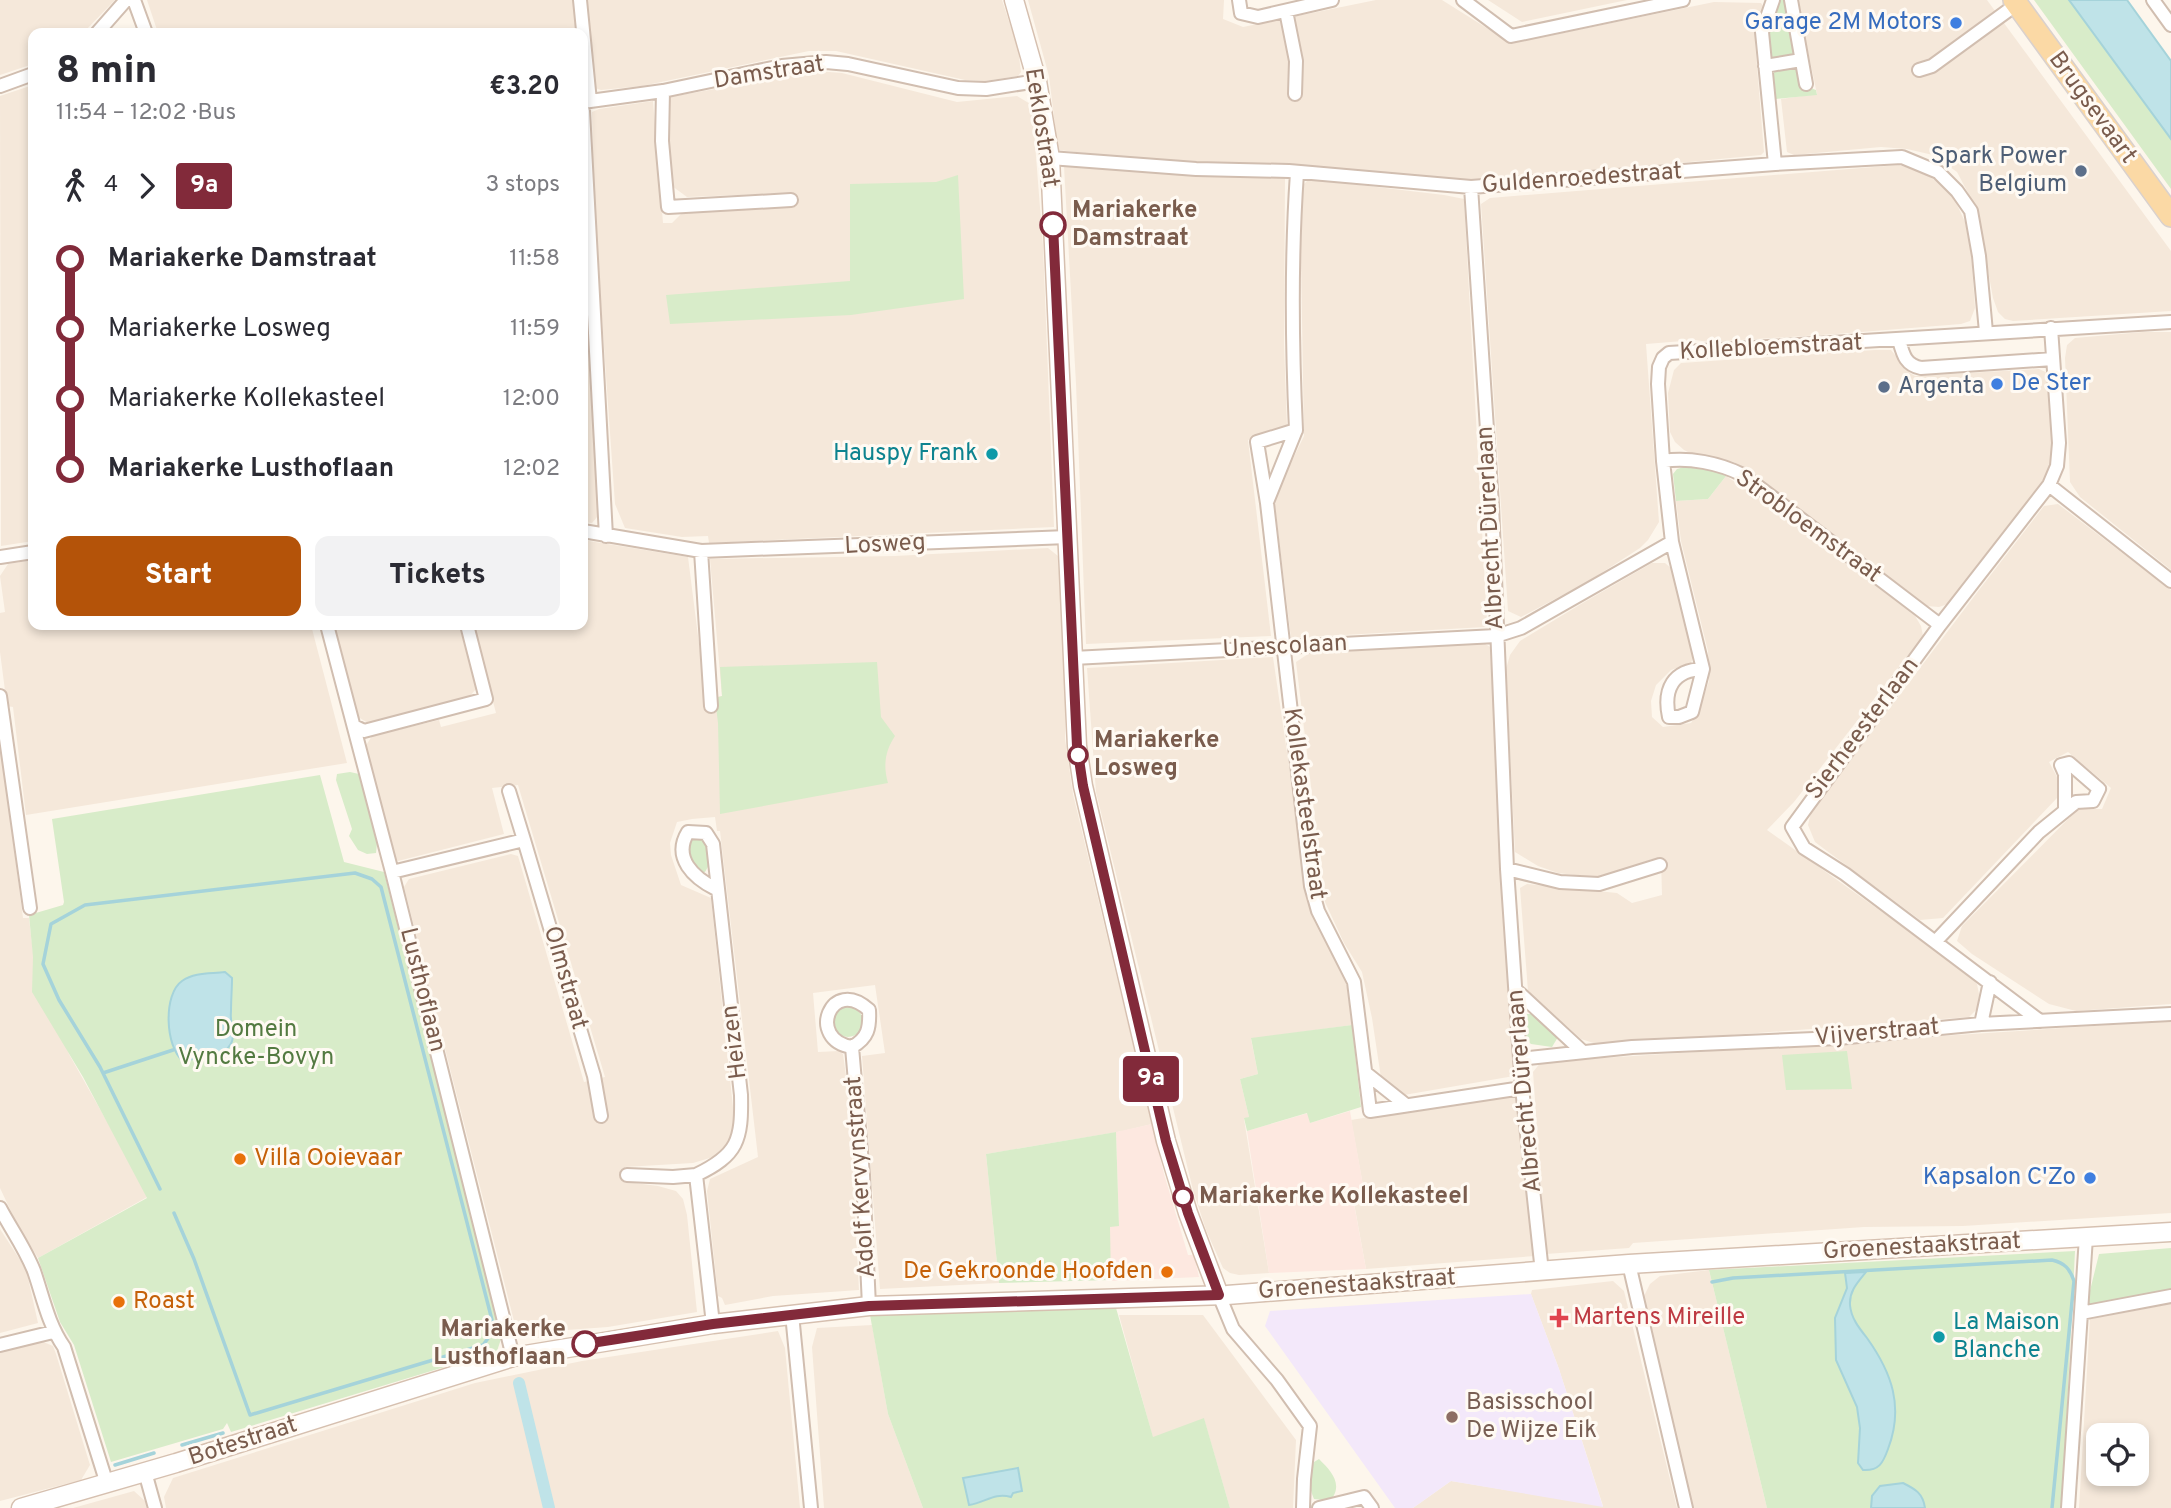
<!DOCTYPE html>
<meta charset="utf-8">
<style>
body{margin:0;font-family:Overpass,sans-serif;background:#f2f2f3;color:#2b2b33;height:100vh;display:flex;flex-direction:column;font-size:26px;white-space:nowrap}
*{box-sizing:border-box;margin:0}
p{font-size:23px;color:#7c7c81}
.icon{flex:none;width:38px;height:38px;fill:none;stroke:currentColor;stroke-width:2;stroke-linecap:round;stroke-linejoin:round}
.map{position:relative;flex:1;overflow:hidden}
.side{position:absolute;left:28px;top:28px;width:560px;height:602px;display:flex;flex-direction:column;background:#fff;border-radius:14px;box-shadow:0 4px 10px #0003}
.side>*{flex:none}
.badge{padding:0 14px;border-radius:5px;font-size:24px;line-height:46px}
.fabs{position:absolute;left:2086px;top:1423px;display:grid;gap:14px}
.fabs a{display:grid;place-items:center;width:63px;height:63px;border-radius:14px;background:#fff;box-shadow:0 4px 10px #0003;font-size:35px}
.map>.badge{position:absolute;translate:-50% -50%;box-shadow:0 0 0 4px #fff}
.legs{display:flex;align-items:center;gap:10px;height:77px;padding:0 28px;font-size:23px}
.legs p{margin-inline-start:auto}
.overview{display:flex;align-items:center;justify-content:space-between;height:119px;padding:0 28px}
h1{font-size:38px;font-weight:800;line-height:52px}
.action{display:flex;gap:14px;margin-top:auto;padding:14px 28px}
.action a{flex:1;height:80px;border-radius:14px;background:#b45309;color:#fff;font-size:28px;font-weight:800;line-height:80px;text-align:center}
.action a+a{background:#f2f2f3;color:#2b2b33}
ul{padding:0 28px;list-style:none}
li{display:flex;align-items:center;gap:24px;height:70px;font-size:26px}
li i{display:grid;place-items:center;width:10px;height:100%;margin:0 9px;background:currentColor}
li i::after{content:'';width:18px;height:18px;margin:-9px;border:5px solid;border-radius:50%;background:#fff}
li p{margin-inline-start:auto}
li:first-child i{background:linear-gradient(#0000 50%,currentColor 0)}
li:last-child i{background:linear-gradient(currentColor 50%,#0000 0)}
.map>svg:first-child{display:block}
.residential{fill:#f5e8da;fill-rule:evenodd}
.commercial{fill:#fde8e0}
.education{fill:#f3e8fa}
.green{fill:#d8ecc9}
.water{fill:#bfe3e8;stroke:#a5d3da;stroke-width:2}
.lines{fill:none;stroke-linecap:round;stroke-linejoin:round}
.stream{stroke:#a5d3da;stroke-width:3.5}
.canal{stroke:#bfe3e8;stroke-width:12}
.street-casing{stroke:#d1beb0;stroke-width:16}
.secondary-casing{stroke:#d6c0b0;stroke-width:21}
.primary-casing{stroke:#dad1cd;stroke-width:24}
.street{stroke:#fff;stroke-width:12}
.secondary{stroke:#fff;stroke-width:18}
.primary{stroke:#fbd9a5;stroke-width:21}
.line-1-casing{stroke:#fff;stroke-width:16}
.line-1{stroke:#822a3a;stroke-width:10}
.shop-dot{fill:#3f7fe0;stroke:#fffaf3;stroke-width:2.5}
.service-dot{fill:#5c6f8a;stroke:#fffaf3;stroke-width:2.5}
.stop-1-dot{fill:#fff;stroke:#822a3a;stroke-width:3.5}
.culture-dot{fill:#0f9aa8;stroke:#fffaf3;stroke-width:2.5}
.food-dot{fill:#e8710a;stroke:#fffaf3;stroke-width:2.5}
.health-dot{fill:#e0444e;stroke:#fffaf3;stroke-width:2.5}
.education-dot{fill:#8d6e63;stroke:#fffaf3;stroke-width:2.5}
.labels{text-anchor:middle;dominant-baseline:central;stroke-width:6;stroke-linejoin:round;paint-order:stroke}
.shop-label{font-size:24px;fill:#366cbe;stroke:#fffaf3;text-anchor:end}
.street-label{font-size:24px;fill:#7a5c4d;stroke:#fffaf3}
.service-label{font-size:24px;fill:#4e5e75;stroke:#fffaf3;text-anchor:end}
.stop-label{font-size:24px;font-weight:bold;fill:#7a5c4d;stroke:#fffaf3;text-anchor:start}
.culture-label{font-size:24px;fill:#0d838f;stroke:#fffaf3;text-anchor:end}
.park-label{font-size:24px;fill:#537a41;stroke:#fffaf3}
.food-label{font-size:24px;fill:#c56008;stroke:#fffaf3;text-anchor:start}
.health-label{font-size:24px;fill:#be3a42;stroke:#fffaf3;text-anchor:start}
.education-label{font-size:24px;fill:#785e54;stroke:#fffaf3;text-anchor:start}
</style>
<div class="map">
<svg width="2171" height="1508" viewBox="0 0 2171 1508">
<rect width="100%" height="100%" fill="#fdf6ec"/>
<!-- residential -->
<path class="residential" d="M0,0H115L83,33H33V64L0,75Z
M147,0H573L577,33H158Z
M586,0H1002L1018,49L1021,72L1018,76L985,81L965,80L836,51H809L642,86L601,90L595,88Z
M1028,0H1224L1223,19L1243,27L1376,0H1442L1509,42L1548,36L1714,2L1761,3L1763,6L1755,42L1764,152L1761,155L1515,179L1499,177L1470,180L1167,162L1058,150L1049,76Z
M1488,0H1627L1522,22Z
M1797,0H1987L2171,251V311L2013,321L2005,319L1998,312L1993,298L1977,210L1957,172L1933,155L1907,149L1881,147L1794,155L1787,152L1781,99L1817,94Z
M816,71L842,73L957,102L1017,96L1032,105L1043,246L1054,527L709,543L708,536L682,537L625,528L615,504L594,204L592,112L599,109L653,101L663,223H672L681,214L692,211L790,206L789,193L687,197L672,186L669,148L670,97Z
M33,85V541L1,546L0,96Z
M1899,165L1919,171L1938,182L1954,198L1965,222L1971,252L1975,308L1970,321L1961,324L1836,334L1709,342L1695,340L1646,344L1659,522L1648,540L1640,548L1589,581L1521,617L1508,611L1481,204L1490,198Z
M1064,166L1285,177L1284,344L1287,427L1248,440L1271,636L1086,644L1076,384Z
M1309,179L1444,195L1464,199L1487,622L1485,627L1291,638L1274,498L1304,436L1300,203L1302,186Z
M583,267L598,516L592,523L583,522Z
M2143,332H2171V570L2080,497L2070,482L2065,358L2067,345L2075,338Z
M1875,350H1891L1910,373L1915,376L2039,369L2050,374L2053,457L2048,473L1951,603L1939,607L1926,606L1872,568L1734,462L1694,455L1684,450L1675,442L1670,432L1668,393L1674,370L1681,363Z
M1726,476L1786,516L1915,616L1921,626L1923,636L1794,802L1767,830L1966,972L1977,984L1979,994L1978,1008L1969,1017L1600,1045L1581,1039L1528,991L1520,888L1527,884L1617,893L1632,903L1662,895L1661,859H1652L1612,874L1591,877L1558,873L1538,866L1515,852L1506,669L1510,655L1520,641L1581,604L1652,563H1665L1672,569L1693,657L1691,663L1671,670L1656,685L1651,701L1652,717L1663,727L1691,723L1698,713L1709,681L1708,651L1681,541L1676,501L1708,499Z
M2058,504L2171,590V1004L2076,1011L2049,1004L1972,954L1957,941L1962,926L2078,809H2102L2111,788L2068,752L2049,762L2057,777V798L1943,918L1920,920L1827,851L1815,842L1808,825L1811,812L1979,590L2044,506Z
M583,540L688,557L706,699L722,696L710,559L895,556L1048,548L1058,556L1066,697L1065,739L1073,794L1152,1124L1123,1131L986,1154L999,1283L880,1289L862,1056L885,1053L875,985L813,993L818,1052L839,1051L843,1054L849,1098L859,1290L773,1296L725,1305L722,1298L718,1296L707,1191L710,1179L758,1157L720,831H717L715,817L692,819L677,822L670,843L671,855L681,885L711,898L734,1117L733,1131L724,1148L713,1157L693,1163L625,1167L627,1182L658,1186L676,1191L683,1199L687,1215L697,1312L608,1327L567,1330L544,1338H531L516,1329L404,887L409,879L511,854L518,856L584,1082L605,1077L518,785L492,788L504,834L398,861L393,856L365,747L372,736L439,720L441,727L496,713L473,625H583Z
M33,560V625H311L347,763L26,815L13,707L7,706L0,652V613L5,612L0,576L8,564Z
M333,625H459L476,689L469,697L368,723L358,717Z
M1484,643L1490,647L1514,1076L1404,1095L1381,1078L1372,1018L1362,972L1344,943L1325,902L1296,662L1308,654Z
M1273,657L1310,910L1346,981L1352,1025L1251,1039L1258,1074L1240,1079L1249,1117L1244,1119L1269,1273L1239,1275L1230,1273L1223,1268L1206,1230L1193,1190L1172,1104L1096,792L1087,668Z
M0,740L23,918H29L37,987L70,1056L149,1196L38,1258L17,1224L0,1188Z
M2171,1021V1213L1963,1226L1864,1227L1633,1243L1629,1248L1546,1254L1533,1072L1541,1062Z
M1518,1093L1535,1256L1366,1269L1352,1192L1364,1191L1351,1120Z
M0,1229L26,1269L38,1323L0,1333Z
M1709,1270L1767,1508H1693L1642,1300L1650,1284L1660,1276Z
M1613,1281L1624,1291L1677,1508H1413L1451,1481L1603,1506L1559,1369L1531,1294L1532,1290Z
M2171,1304V1508H2079L2090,1319ZM2137,1435V1474H2098V1435Z
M1119,1315H1203L1296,1440L1293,1508H1230L1204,1419L1153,1438Z
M872,1325L888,1414L923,1508H824L812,1347L817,1328Z
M778,1331L785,1348L800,1508H166L164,1497L173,1478L475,1383L582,1361Z
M41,1341L53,1346L56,1354L90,1465L81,1480L0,1501V1352Z
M134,1491L145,1501L147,1508H73Z"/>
<!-- commercial -->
<path class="commercial" d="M1350,1111L1364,1191L1352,1193L1366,1269L1269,1273L1247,1131L1308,1113L1310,1123Z
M1152,1124L1164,1174L1188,1255H1194L1199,1277L1112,1281L1108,1226L1119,1225L1116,1132Z"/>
<!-- education -->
<path class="education" d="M1531,1294L1559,1369L1603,1507L1451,1481L1413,1508H1395L1265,1326L1270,1311Z"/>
<!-- green -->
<path class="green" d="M1779,0H1787L1797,57L1777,60L1771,57L1768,34Z
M2034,0H2069L2171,139V189Z
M1792,64L1799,67L1802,85L1816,90L1817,95L1776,99L1773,75L1775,68Z
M958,175L964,299L851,315L670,324L666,295L850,281V184L936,182Z
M1684,467L1711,470L1726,476L1708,499L1676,501L1673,474L1677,469Z
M877,662L881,717L895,736C885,751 883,766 888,783L720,814L718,723L715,698L722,696L720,667Z
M350,772L359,774L377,843L376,853L367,854L358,850L349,836L352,829L336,780L337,774Z
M320,775L344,862L384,872L502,1336L497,1351L231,1432L227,1423L223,1429L111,1462L74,1345L60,1322L38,1258L147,1198L83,1077L32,992L33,957L29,915L63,905L64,902L52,819Z
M694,836L705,840L709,865L705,872H699C689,862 688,853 690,839Z
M833 1022a15 15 0 1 1 30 0a15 15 0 1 1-30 0Z
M1527,1014H1532L1558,1037L1552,1047L1531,1044L1525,1038L1524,1017Z
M1352,1025L1361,1107L1310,1123L1307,1113L1247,1131L1244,1118L1249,1117L1240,1079L1258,1074L1251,1038Z
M1847,1051L1852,1089L1786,1090L1782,1055Z
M1116,1132L1119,1226L1110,1227L1111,1280L999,1283L986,1154Z
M2171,1248V1292L2086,1307L2099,1254Z
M2075,1251L2062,1508H1767L1709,1270Z
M1116,1308L1153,1437L1204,1418L1230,1508H923L888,1414L870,1315Z
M1319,1459C1330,1470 1342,1482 1333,1497L1324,1500L1314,1499C1308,1486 1309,1475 1314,1462Z"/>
<!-- water -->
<path class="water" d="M2069,0H2127L2171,61V139Z
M225,972L232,978C232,989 231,1000 231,1011C229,1033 242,1039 219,1056H208L183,1061C165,1047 163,994 182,981C195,972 211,974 225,972Z
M1866,1272C1858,1282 1849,1291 1850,1305C1851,1318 1859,1328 1867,1338C1892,1373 1904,1407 1888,1449C1883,1463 1879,1471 1863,1470L1858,1463L1860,1428L1857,1407L1836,1360L1835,1318L1847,1288L1845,1273Z
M1018,1468L1022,1491L1013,1493L1011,1497C994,1492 985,1503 969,1505L963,1478Z
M1903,1483C1915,1489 1923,1493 1925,1508H1871L1872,1496L1880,1486Z"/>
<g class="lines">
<!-- stream -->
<path class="stream" d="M103,1073L173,1050
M160,1189L100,1067L59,1000L43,964L51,924L85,905L355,873L372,879L381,887L493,1324L492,1333L483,1345L250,1415L194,1259L174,1213
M1712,1282L1733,1278L2052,1260C2065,1263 2070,1269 2074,1281L2052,1508
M182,1445L223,1433
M115,1465L154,1453"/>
<!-- canal -->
<path class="canal" d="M519,1383L549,1508"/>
<!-- street casing -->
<g class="street-casing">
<path id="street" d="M134,0L146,33
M580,0L590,101
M1239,0L1241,13L1258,17L1332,0
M1463,0L1511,36L1683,0
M1773,0L1762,32L1775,164
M1791,0L1806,84
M2153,0L2171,25
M1286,11L1296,61L1295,94
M97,33L126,0
M1765,66L1801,60
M1919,70L1932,66L2017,4
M0,86L33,74
M663,91L662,141L668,207L791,200
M583,102L663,91L782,66L826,62L848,64L958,88L986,89L1037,81
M583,111L606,536
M1050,158L1196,169L1289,171L1471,187L1775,164L1902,157L1938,172L1957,191L1971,211L1979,256L1986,332
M1297,173C1291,258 1292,345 1296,430L1257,442L1267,503L1311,886L1318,911L1354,982L1370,1111L1522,1088
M1471,187L1492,505L1507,869L1522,1088L1542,1272
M1899,340C1903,354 1905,365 1921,368L2053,359
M1663,461C1689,457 1719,463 1743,475L1940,625
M2049,485L2171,581
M1267,502L1296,430
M583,531L701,551L1068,537
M701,551L711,706
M0,557L33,552
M327,625L392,872L513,1357
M1073,658L1496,636L1521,628L1672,542
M1703,669C1673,670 1663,689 1669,717H1679L1692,712L1703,669L1672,542L1663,461L1658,384L1659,367L1663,358L1669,353L2171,322
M0,696L30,908
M354,726L364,731L486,699L467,625
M509,791L524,840
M1507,869L1560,882L1599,884L1660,865
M392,872L524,840L594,1076L601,1116
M1935,942L2039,832L2076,802L2093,801L2099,789L2069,763L2061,765L2065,774V811
M1517,991L1583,1052
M2040,1021L1845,874L1804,848L1792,827L1940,625L2049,485L2057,466L2059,443L2051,328
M1981,1024L1990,982
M852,1047C806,1040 831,975 869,1010C870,1028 868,1038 852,1047L863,1175L869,1306
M1520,1059L1632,1047L1838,1038L1981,1024L2171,1014
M1367,1074L1406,1105
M627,1175L673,1177L696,1175
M0,1208C11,1229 25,1248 34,1271C43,1297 48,1324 64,1347L107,1484
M1629,1264L1686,1508
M1219,1295L1233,1329L1277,1380L1310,1426L1304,1479L1303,1508
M2081,1313L2171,1296
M792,1314L811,1508
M713,1324L696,1175C738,1155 742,1140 741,1095L713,844L706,833L688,832C672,858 694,878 716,889
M0,1345L53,1332
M145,1472L155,1508
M1319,1508L1364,1497L1372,1508
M2068,1508L2086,1237"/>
</g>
<!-- secondary casing -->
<g class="secondary-casing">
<path id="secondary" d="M1014,0L1037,81L1050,158L1077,746L1083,786L1166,1141L1188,1213L1219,1295
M21,1508L176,1463L513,1357L713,1324L869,1306L1227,1295L1629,1264L2171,1232"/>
</g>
<!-- primary casing -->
<g class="primary-casing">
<path id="primary" d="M2014,0L2171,216"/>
</g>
<!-- street -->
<use href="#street" class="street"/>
<!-- secondary -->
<use href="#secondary" class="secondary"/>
<!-- primary -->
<use href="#primary" class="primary"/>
</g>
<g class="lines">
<!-- line-1 casing -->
<g class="line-1-casing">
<path id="line-1" d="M585,1344L713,1324L869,1306L1219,1295L1188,1213L1166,1141L1083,786L1077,746L1053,225"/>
</g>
<!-- line-1 -->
<use href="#line-1" class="line-1"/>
</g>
<!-- markers -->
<g class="shop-dot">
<circle cx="1956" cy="23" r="7"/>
<circle cx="1997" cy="384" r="7"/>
<circle cx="2090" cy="1178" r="7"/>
</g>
<g class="service-dot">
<circle cx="2081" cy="171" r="7"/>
<circle cx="1884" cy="387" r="7"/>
</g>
<g class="stop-1-dot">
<circle cx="1053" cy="225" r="12"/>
<circle cx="1078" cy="755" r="9"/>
<circle cx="1183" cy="1197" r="9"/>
<circle cx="585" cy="1344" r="12"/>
</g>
<g class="culture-dot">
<circle cx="992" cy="454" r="7"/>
<circle cx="1939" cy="1337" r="7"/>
</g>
<g class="food-dot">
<circle cx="240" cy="1159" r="7"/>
<circle cx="1167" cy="1272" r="7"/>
<circle cx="119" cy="1302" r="7"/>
</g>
<path class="health-dot" d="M1555.5 1307.5h7v7h7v7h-7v7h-7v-7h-7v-7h7z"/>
<circle class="education-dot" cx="1452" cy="1417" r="7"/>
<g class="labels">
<!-- shop labels -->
<g class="shop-label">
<text x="1942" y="23">Garage 2M Motors</text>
<text x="2011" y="384" text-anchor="start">De Ster</text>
<text x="2076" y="1178">Kapsalon C'Zo</text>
</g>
<!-- street labels -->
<g class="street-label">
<text transform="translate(769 73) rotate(-9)">Damstraat</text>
<text transform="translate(2092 108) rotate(54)">Brugsevaart</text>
<text transform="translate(1041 128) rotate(81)">Eeklostraat</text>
<text transform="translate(1582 179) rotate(-4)">Guldenroedestraat</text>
<text transform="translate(1771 348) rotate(-3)">Kollebloemstraat</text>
<text transform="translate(1808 527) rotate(36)">Strobloemstraat</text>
<text transform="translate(1491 528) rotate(-93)">Albrecht Dürerlaan</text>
<text transform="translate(885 545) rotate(-3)">Losweg</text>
<text transform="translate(1285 647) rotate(-3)">Unescolaan</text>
<text transform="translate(1863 729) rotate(-53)">Sierheesterlaan</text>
<text transform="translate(1304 804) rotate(82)">Kollekasteelstraat</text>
<text transform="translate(565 978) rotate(74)">Olmstraat</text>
<text transform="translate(422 990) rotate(76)">Lusthoflaan</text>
<text transform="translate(1877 1033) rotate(-5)">Vijverstraat</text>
<text transform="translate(735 1042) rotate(-97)">Heizen</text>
<text transform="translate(1525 1091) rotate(-95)">Albrecht Dürerlaan</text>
<text transform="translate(861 1177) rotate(-94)">Adolf Kervynstraat</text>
<text transform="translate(1922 1247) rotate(-3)">Groenestaakstraat</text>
<text transform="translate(1357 1285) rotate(-4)">Groenestaakstraat</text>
<text transform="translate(243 1442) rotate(-18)">Botestraat</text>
</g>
<!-- service labels -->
<g class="service-label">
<text x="2067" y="157">Spark Power<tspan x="2067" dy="28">Belgium</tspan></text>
<text x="1898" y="387" text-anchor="start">Argenta</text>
</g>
<!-- stop labels -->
<g class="stop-label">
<text x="1072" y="211">Mariakerke<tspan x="1072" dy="28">Damstraat</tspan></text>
<text x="1094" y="741">Mariakerke<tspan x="1094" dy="28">Losweg</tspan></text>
<text x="1199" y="1197">Mariakerke Kollekasteel</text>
<text x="566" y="1330" text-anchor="end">Mariakerke<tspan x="566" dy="28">Lusthoflaan</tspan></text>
</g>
<!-- culture labels -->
<g class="culture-label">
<text x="978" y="454">Hauspy Frank</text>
<text x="1953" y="1323" text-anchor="start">La Maison<tspan x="1953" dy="28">Blanche</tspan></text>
</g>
<!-- park labels -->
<g class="park-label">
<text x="256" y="1030">Domein<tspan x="256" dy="28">Vyncke-Bovyn</tspan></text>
</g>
<!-- food labels -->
<g class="food-label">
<text x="254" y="1159">Villa Ooievaar</text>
<text x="1153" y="1272" text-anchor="end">De Gekroonde Hoofden</text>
<text x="133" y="1302">Roast</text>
</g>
<!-- health labels -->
<g class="health-label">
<text x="1573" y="1318">Martens Mireille</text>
</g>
<!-- education labels -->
<g class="education-label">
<text x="1466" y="1403">Basisschool<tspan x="1466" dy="28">De Wijze Eik</tspan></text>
</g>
</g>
</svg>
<div class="fabs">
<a><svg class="icon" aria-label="locate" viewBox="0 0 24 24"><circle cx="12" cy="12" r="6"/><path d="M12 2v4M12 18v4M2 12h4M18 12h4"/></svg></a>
</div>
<b class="badge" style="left:1151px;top:1079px;background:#822a3a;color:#fff">9a</b>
<section class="side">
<div class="overview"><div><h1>8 min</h1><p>11:54 – 12:02 · Bus</p></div><b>€3.20</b></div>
<div class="legs"><svg class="icon" aria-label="walk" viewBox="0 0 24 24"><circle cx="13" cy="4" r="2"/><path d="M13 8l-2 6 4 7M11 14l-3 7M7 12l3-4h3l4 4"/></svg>4<svg class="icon" aria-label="forward" viewBox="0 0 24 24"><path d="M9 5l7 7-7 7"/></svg><b class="badge" style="background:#822a3a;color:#fff">9a</b><p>3 stops</p></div>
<ul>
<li><i style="color:#822a3a"></i><b>Mariakerke Damstraat</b><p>11:58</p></li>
<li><i style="color:#822a3a"></i><span>Mariakerke Losweg</span><p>11:59</p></li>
<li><i style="color:#822a3a"></i><span>Mariakerke Kollekasteel</span><p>12:00</p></li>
<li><i style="color:#822a3a"></i><b>Mariakerke Lusthoflaan</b><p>12:02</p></li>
</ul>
<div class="action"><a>Start</a><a>Tickets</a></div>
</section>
</div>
